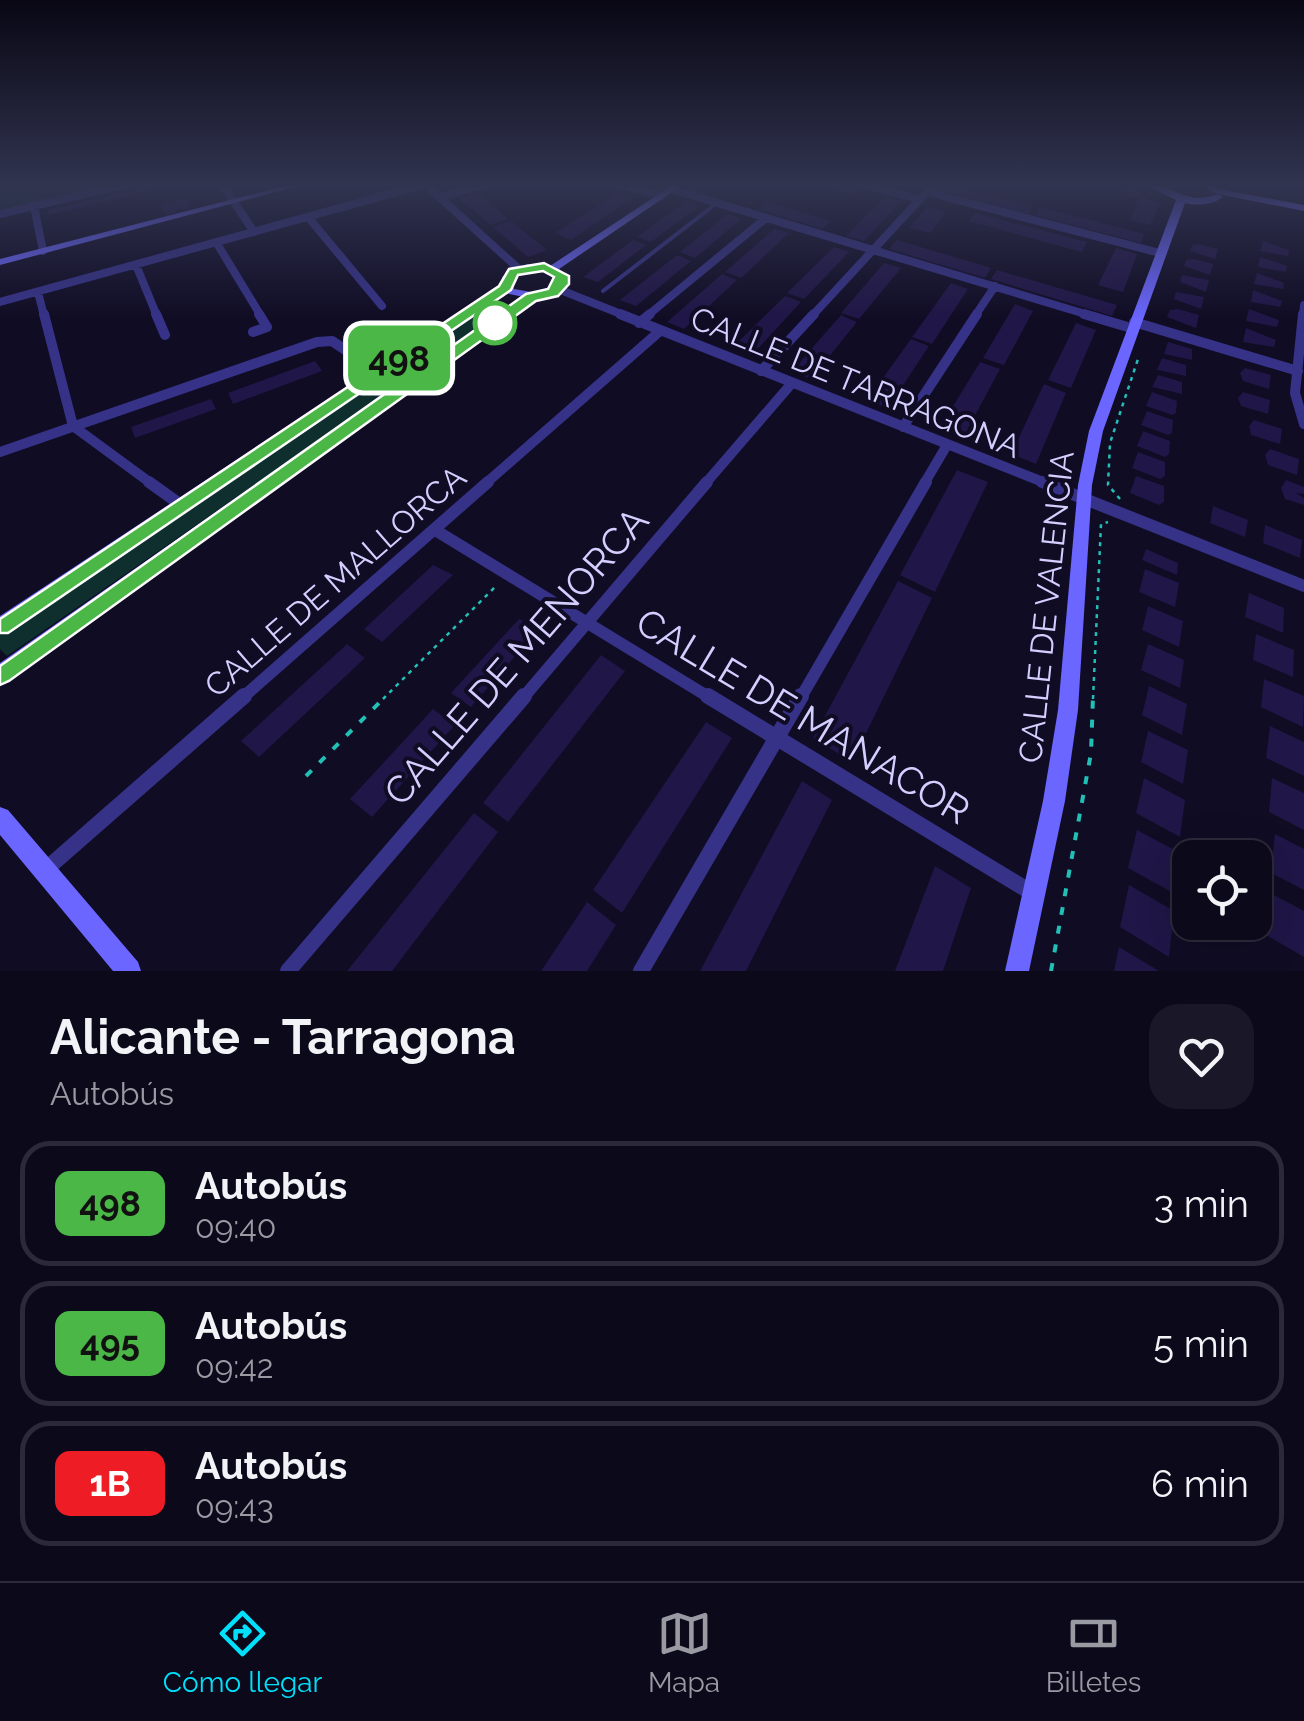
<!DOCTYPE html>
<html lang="es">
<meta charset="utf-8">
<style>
body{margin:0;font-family:Raleway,sans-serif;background:#1a1728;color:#f1f3f6;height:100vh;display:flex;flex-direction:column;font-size:38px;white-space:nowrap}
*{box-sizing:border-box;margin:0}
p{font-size:32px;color:#9a9aa3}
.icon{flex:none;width:55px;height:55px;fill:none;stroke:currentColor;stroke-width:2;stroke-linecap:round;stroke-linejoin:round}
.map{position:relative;height:971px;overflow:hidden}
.details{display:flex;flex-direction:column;background:#0c091b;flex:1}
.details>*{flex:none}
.badge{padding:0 20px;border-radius:15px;font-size:35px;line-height:65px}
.controls{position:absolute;left:1172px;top:840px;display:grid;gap:20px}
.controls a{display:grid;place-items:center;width:100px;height:100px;border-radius:20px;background:#0c091b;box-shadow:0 10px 40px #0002,0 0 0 2px #2c2a3a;font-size:50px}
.map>.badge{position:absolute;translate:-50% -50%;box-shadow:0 0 0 5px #fff}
.round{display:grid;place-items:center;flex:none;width:105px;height:105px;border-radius:30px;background:#1a1728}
.summary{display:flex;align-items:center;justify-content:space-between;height:170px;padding:0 50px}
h1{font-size:48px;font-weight:700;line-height:75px}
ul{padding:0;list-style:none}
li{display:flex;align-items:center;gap:30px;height:125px;margin:0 20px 15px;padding:0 30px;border:5px solid #2c2a3a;border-radius:30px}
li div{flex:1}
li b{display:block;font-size:38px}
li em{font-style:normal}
li .badge{min-width:110px;font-weight:700;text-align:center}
.tabs{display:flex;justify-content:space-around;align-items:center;height:140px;border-top:2px solid #2c2a3a;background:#0c091b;font-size:28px;color:#9a9aa3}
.tabs a{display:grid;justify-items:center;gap:5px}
.tabs .current{color:#00e0fa}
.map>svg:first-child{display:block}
.green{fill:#0e2f2e}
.building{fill:#201647}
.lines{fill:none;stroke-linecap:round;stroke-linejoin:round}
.path-far1{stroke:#22bfb6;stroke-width:2.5;stroke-dasharray:4 5;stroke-linecap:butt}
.path{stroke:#22bfb6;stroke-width:4;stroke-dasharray:8 11;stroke-linecap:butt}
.lane{stroke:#363288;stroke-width:4}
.street-far3{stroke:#363288;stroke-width:8}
.street-far2{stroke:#363288;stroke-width:10}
.street-far1{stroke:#363288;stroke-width:12}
.street{stroke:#363288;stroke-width:16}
.secondary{fill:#6a66ff;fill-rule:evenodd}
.line{fill:#4ab747;stroke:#fff;stroke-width:2.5}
.stop-dot{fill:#fff;stroke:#4ab747;stroke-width:5}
.labels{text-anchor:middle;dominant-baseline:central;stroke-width:8;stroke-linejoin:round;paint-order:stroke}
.street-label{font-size:32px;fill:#d4cfff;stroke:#100c24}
.near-street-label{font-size:38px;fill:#d4cfff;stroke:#100c24}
</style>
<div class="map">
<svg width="1304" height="971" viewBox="0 0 1304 971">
<rect width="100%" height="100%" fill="#100c24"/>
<!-- green -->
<path class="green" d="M0,184H112L0,210Z
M492,303L507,310L7,656L0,649V635Z"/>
<!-- building -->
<path class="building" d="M158,184L172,185L49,215L48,210Z
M811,184H839L863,190L856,197Z
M947,184L1032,206L1029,214L941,191Z
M1123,187L1142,191L1140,195L1148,197L1147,200L1160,203L1150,225L1130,220L1139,199L1128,196L1130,193L1122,191Z
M477,192L508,219L491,225L459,198Z
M620,192L634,197L571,240L555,233Z
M885,196L901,201L864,241L846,236Z
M187,198L190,209H176L177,212L167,215L159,205Z
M687,201L699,206L651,242L637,237Z
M765,202L831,221L822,229L757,209Z
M927,207L946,212L930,233L909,228Z
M1039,207L1144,234L1141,243L1035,215Z
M975,213L1087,242L1082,252L969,221Z
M728,214L741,219L695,258L680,252Z
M511,221L547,250L528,257L493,227Z
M774,229L789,233L741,278L725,272Z
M633,240L646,245L598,282L583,277Z
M897,240L991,268L985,278L889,249Z
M1263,241L1289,250L1288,256L1260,251Z
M1199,244L1218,249L1215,259L1190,251L1192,245Z
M834,247L849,252L804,299L787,293Z
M1116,248L1137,254L1123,292L1098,285Z
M677,255L691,261L636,306L620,300Z
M1260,257L1287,266L1286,272L1258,267Z
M1194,259L1213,264L1210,275L1184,266L1186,260Z
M884,263L901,268L859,319L841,313Z
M997,270L1117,305L1112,316L991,279Z
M1257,273L1284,283L1283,289L1254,284Z
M722,274L737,280L684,329L667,322Z
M1182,275L1209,280L1206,292L1180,282Z
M951,283L968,289L932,344L912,337Z
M1253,290L1282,301L1280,307L1251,302Z
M1176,292L1204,297L1201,309L1174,299Z
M785,296L801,302L752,355L733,347Z
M1015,304L1033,311L1004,365L983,358Z
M1178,309L1199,315L1196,328L1167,317L1170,310Z
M1249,309L1279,320L1277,327L1246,321Z
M841,315L857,322L811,379L792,371Z
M1076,323L1096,330L1071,388L1048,380Z
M1246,328L1276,340L1274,347L1243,342Z
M911,339L929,346L888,408L867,400Z
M1168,342L1192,349V360L1164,354Z
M1162,358L1186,365V376L1157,370Z
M315,361L322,371L233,404L228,393Z
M980,362L1000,369L964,436L941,426Z
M1245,368L1271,375L1269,389L1243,381L1240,373Z
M1158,375L1182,382V394L1152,387Z
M1044,384L1066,393L1036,464L1011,454Z
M1152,392L1177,401L1176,413L1172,415L1146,406Z
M1243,392L1270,400L1268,414L1241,406L1238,398Z
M211,399L216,409L135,438L131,427Z
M1147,411L1173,420L1172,433L1168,435L1141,425Z
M1254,420L1282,429L1280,444L1251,435L1249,426Z
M1143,431L1170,441L1169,454L1165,457L1137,446Z
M1270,449L1299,459L1297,475L1268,465L1265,455Z
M1138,452L1165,462V476L1160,479L1132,468Z
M957,470L988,482L935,592L900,575Z
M1136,476L1164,486V502L1159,505L1130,493Z
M1286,480L1304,487V494L1296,493L1304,498V505L1285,499L1281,488Z
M1213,506L1248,520L1245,537L1210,523Z
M1265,525L1302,540L1300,558L1263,543Z
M1146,549L1178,563L1177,575L1142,560Z
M433,565L453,575L382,642L364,629Z
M1145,569L1179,583L1175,607L1139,592Z
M898,581L932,598L852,762L813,738Z
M1249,593L1284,608L1283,633L1245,617Z
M1148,606L1183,621L1179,647L1142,630Z
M519,619L539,629L471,707L451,693Z
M1256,634L1294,650L1293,677L1253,660Z
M347,644L365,658L259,757L241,741Z
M1148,644L1184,660L1180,688L1141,670Z
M601,655L625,671L508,822L483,803Z
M1264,679L1304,696L1303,727L1261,707Z
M1149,686L1187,704L1182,735L1142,715Z
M433,709L455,725L372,817L350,799Z
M706,722L732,738L622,913L593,890Z
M1270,726L1304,742V776L1266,758Z
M1148,731L1188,750L1183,784L1141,762Z
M1144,778L1185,800L1180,837L1136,813Z
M1272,778L1304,793V830L1269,812Z
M802,781L832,800L746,971H700Z
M474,813L498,832L392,971H347Z
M1137,830L1180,853L1175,894L1128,868Z
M1275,834L1304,849V890L1271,873Z
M935,866L971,888L943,971H895Z
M1129,885L1174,911L1169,957L1120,927Z
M1270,893L1304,911V957L1266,935Z
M587,902L616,925L587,971H541Z
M1119,947L1159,971H1114Z"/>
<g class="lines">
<!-- path-far1 -->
<path class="path-far1" d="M1120,499L1108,485L1110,443L1139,356
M383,699L496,586
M1093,699L1101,524L1108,522"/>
<!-- path -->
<path class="path" d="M306,776L386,696
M1051,971L1091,753L1093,696"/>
<!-- lane -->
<path class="lane" d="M603,291L717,203"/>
<!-- street-far3 -->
<path class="street-far3" d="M222,184L254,232
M425,184L519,269
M618,184L661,196
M862,184L918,199
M671,189L1092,316
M927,192L1160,253
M440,197L487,184
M34,206L43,251
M0,214L127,184
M308,217L382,306
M216,242L261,316
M136,265L157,316
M558,289L626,316
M38,292L44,316
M0,302L426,184
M647,316L766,218
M812,316L934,184
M975,316L995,286
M1303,316L1304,305"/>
<!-- street-far2 -->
<path class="street-far2" d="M44,314L73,426L152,484
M156,314L165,335
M620,314L1048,484
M1084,314L1131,328
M1303,314L1295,393L1304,424
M1134,322L1298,371
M639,323L650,314
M253,332L267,327L259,314
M761,371L814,314
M903,427L977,314
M0,452L317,342L332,341L378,372
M485,484L660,331
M705,484L792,383
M924,484L947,445"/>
<!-- street-far1 -->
<path class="street-far1" d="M149,482L181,505
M1042,482L1304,586
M435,530L712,699
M241,699L488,482
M522,699L707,482
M800,699L926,482"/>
<!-- street -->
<path class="street" d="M708,696L1034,894
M44,871L244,696
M288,971L524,696
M641,971L801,696"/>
<!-- secondary -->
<path class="secondary" d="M292,184H306L0,265V259Z
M674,184H684L559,269L567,275L566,286L543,299L536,300L0,682V663L524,297L505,293L0,634V616L502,285V277L527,264L550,266ZM529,270H542L557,277L556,283L537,293L514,289L512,280Z
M1144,184C1175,182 1182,207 1218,194L1199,184H1210L1219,189L1304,205V211L1218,194L1223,197C1212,205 1198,206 1185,203L1103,431L1092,485L1078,710L1065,801L1029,971H1005L1043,801L1058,710L1078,485L1089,431L1176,200Z
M0,807L8,810L138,962L141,971H113L0,835Z"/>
</g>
<!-- sky -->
<linearGradient id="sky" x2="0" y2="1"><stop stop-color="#090714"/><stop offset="0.58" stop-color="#313450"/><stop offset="1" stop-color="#313450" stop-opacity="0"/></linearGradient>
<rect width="1304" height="319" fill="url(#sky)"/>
<!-- line -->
<path class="line" d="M544,263L569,276V284L558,296L536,301L9,681L0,685V666L526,294L548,289L554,277L543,271L518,275L511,290L8,633H0V619L499,286L509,269Z"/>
<!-- markers -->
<circle class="stop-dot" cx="495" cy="323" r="20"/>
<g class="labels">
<!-- street labels -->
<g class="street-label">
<text transform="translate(856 382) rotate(22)">CALLE DE TARRAGONA</text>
<text transform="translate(335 581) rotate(-41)">CALLE DE MALLORCA</text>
<text transform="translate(1046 607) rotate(-84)">CALLE DE VALENCIA</text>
</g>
<!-- near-street labels -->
<g class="near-street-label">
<text transform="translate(516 656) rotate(-49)">CALLE DE MENORCA</text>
<text transform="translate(803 716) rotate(31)">CALLE DE MANACOR</text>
</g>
</g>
</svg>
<div class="controls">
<a><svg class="icon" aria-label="locate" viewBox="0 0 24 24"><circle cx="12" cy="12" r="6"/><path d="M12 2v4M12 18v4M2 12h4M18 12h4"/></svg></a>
</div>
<b class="badge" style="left:399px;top:358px;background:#4ab747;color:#111">498</b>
</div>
<section class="details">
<div class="summary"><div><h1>Alicante - Tarragona</h1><p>Autobús</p></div><a class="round"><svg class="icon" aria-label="heart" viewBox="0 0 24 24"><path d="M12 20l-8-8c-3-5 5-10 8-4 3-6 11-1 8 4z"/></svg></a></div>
<ul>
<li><span class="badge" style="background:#4ab747;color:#111">498</span><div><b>Autobús</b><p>09:40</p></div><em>3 min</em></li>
<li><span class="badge" style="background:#4ab747;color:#111">495</span><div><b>Autobús</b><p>09:42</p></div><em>5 min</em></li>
<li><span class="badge" style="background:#ee1c25;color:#fff">1B</span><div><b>Autobús</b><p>09:43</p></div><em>6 min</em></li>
</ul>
</section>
<nav class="tabs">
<a class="current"><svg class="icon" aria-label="directions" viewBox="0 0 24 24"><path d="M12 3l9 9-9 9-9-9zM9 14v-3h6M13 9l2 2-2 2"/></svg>Cómo llegar</a>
<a><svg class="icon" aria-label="map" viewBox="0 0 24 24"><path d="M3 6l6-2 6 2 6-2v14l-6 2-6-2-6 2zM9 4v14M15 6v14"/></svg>Mapa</a>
<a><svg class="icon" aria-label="tickets" viewBox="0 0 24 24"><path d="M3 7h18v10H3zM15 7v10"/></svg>Billetes</a>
</nav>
